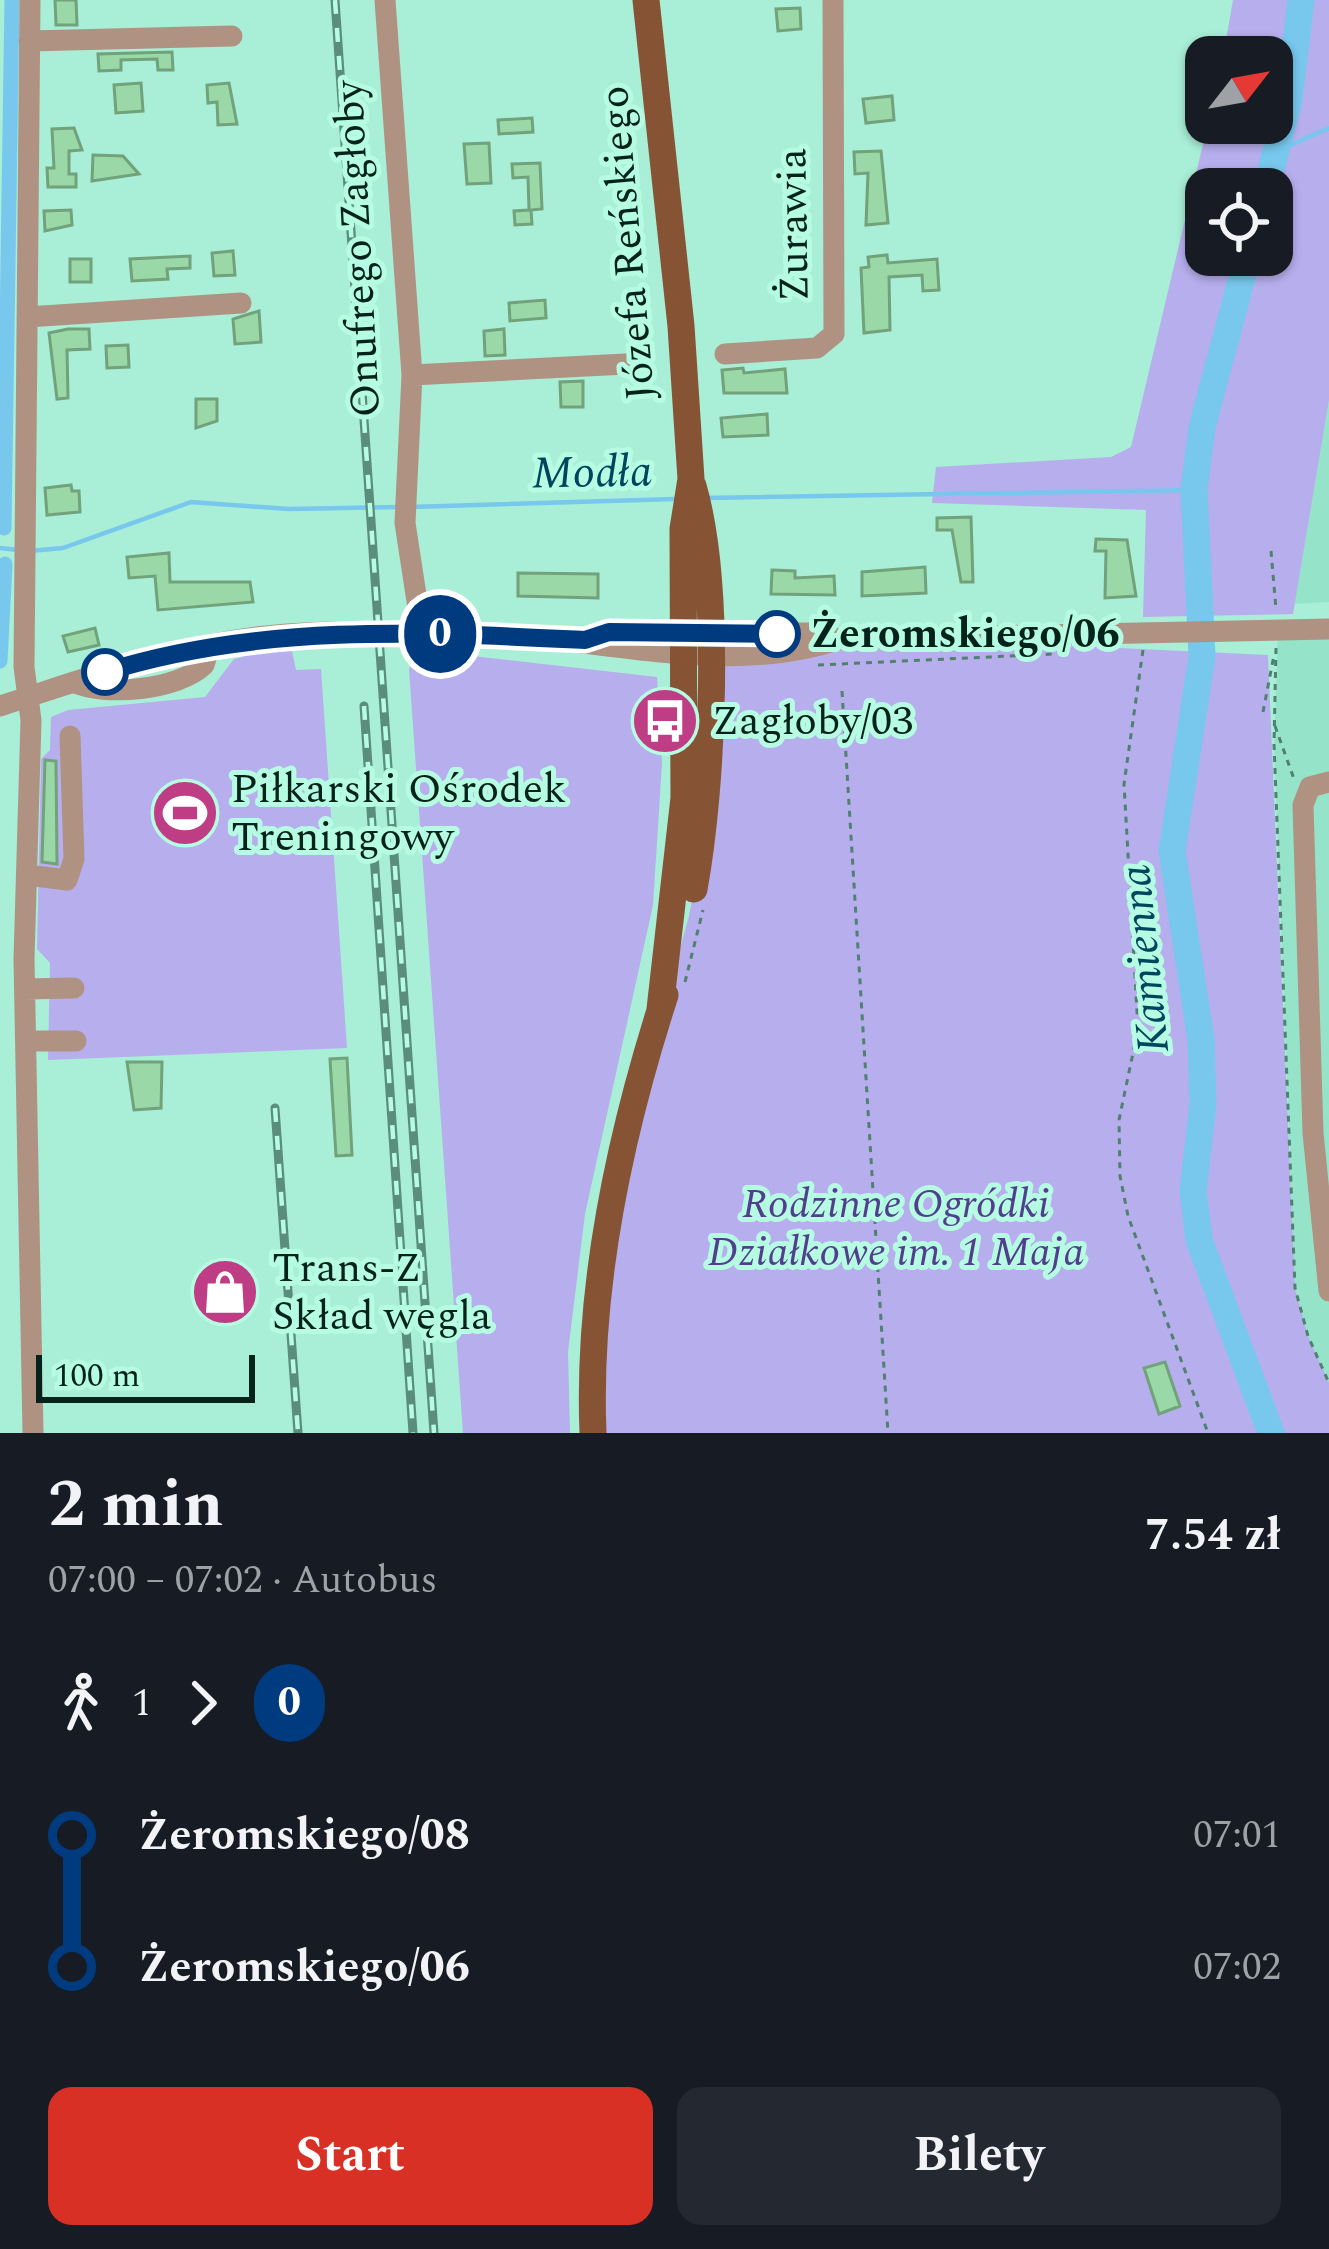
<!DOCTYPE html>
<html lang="pl">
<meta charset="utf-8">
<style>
body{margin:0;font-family:Spectral,serif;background:#242831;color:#f1f3f6;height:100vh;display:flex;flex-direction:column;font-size:45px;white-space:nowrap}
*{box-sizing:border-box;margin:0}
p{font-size:39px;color:#9ea1a6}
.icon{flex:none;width:66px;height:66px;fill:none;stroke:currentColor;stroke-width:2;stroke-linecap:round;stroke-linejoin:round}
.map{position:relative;height:1433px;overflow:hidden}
.details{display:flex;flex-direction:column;background:#171b24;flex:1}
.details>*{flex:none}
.badge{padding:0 24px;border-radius:39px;font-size:42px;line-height:78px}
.needle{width:78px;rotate:59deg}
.tools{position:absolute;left:1185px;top:36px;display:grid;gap:24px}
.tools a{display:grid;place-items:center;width:108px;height:108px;border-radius:24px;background:#171b24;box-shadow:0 3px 9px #0004;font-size:60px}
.scale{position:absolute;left:36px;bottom:30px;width:219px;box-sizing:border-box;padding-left:12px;border:6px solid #06231b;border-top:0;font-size:33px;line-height:42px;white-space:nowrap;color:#06231b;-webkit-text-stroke:9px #b6fce3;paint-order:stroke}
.map>.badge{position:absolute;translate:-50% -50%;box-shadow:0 0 0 6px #fff}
.legs{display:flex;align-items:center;gap:18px;height:132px;padding:0 48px;font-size:39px}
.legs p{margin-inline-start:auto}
.head{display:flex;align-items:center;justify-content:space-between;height:204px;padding:0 48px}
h1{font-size:66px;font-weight:700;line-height:90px}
.cta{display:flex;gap:24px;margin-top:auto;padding:24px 48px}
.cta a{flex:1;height:138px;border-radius:24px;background:#d93025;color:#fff;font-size:48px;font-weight:700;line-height:138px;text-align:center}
.cta a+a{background:#242831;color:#f1f3f6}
ul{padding:0 48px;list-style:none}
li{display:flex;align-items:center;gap:42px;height:132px;font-size:45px}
li i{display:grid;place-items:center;width:18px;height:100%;margin:0 15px;background:currentColor}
li i::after{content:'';width:30px;height:30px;margin:-15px;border:9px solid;border-radius:50%;background:#171b24}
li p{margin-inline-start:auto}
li:first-child i{background:linear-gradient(#0000 50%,currentColor 0)}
li:last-child i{background:linear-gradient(currentColor 50%,#0000 0)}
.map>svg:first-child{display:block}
.built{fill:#95e4c9}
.green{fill:#b7aeed;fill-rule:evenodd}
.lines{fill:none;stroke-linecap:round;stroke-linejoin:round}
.stream{stroke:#78c7ed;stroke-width:4.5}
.canal{stroke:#78c7ed;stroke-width:15}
.river{stroke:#78c7ed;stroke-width:27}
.building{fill:#9ad9a7;stroke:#71a27b;stroke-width:3}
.path{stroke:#508070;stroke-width:3;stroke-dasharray:6 6;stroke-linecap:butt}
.minor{stroke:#b09282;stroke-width:21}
.major{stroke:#865335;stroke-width:27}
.rail-casing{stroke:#5b8d7d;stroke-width:9}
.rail{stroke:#b6fce3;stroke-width:4.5;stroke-dasharray:14;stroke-linecap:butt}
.line-1-casing{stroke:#fff;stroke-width:27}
.line-1{stroke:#003b80;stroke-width:18}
.stop-1-dot{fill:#fff;stroke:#003b80;stroke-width:6}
.labels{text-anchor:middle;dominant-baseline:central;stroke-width:10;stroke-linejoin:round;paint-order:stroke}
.street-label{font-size:42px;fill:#06231b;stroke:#b6fce3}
.stop-label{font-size:42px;font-weight:bold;fill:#06231b;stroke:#b6fce3;text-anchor:start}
.poi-label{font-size:42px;fill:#06231b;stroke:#b6fce3;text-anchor:start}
.park-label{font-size:42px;font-style:italic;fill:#513f8e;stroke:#b6fce3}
.water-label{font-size:45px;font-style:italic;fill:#00455e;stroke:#b6fce3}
</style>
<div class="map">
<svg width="1329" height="1433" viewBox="0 0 1329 1433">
<rect width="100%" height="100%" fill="#a9eed6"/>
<!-- built -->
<path class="built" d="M1329,400V602L1294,604Z
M1329,629V1383L1308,1336L1295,1288L1274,744L1278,632Z"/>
<!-- green -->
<path class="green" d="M1233,0H1329V400L1293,614L1143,617L1146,510L932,503L936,467L1111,457L1131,447L1208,123H1272V57H1223ZM1206,189H1272V255H1206Z
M1034,644L1268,655L1295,1288L1308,1336L1329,1383V1433H593L617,1179L689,916L705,826L707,654Z
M278,645L292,651L296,670L321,669L347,1048L48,1060L50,963L37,949L41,759L50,750L51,717L68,710L205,697L234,659L243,657V649Z
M419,650L657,677L662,763L653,905L585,1214L568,1352L570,1433H463L409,669Z"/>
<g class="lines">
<!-- stream -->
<path class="stream" d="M1275,152L1329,128
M704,498L1194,490
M410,507L675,499
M0,548L18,550
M30,551L63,548L191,502L289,509L399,507"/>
<!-- canal -->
<path class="canal" d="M4,528L12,0
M0,661L5,564"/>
<!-- river -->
<path class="river" d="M1266,189L1289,100L1301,0
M1248,255L1202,427L1194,490L1202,656L1172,851L1201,1040L1203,1104L1193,1191L1199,1240L1271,1433"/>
</g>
<!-- building -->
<path class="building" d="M55,0H76L77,25H56Z
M800,8L801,29L778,31L776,9Z
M172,52L173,70H158L157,59L121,60V70L99,71L98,54Z
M141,83L143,111L116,113L114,85Z
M229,83L237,124L218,125L217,102L208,103L207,85Z
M892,96L894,120L866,123L863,99Z
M532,118L533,132L499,134L498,120Z
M74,128L82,150L69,151V174H76V187H48L47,168H54L52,129Z
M489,143L491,183L467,184L464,144Z
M881,151L888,223L866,225L868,173L855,174L854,152Z
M93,155L123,156L139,174L92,181Z
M540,163L542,209L531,210L532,224L515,225L514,211L529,210L528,177L513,178L512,164Z
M71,210L72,225L45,231L44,211Z
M233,251L235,275L214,276L212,253Z
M887,255L888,263L937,259L939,290L923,291L922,275L889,277L890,330L864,333L861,268L869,267L868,257Z
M190,256V268L167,269L168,279L132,281L130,259Z
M70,259H91V282H70Z
M545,300L546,318L510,321L509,303Z
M259,311L261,342L235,344L233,319Z
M68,329H89L90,349L67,350L68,398L57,399L49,333Z
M504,329L505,355L485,356L484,331Z
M128,345L129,367L107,368L106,346Z
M743,368L744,373L785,369L787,393H724L722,370Z
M583,381V407H561L560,382Z
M196,399H217V421L196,428Z
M767,414L768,435L723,437L721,418Z
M71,485L72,491H79L80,512L47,515L45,488Z
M971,517L973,582H961L952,530H937V518Z
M1096,539L1127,540L1136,596L1105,598L1106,551H1095Z
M169,553L170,582H250L253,602L158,610L155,576L129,578L127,557Z
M925,567L926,593L862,596V572Z
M772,570L795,571V578L834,576L835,595L771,594Z
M518,573L598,574V598L518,596Z
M95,628L99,645L68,652L63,636Z
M45,760L56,761L57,864L42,862Z
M347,1058L352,1155L336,1156L330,1059Z
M127,1062H162L161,1108L134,1110Z
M1165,1362L1180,1406L1159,1414L1144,1368Z"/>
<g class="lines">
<!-- path -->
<path class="path" d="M1271,551L1276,609
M1276,648L1274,744L1295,1288L1308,1336L1329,1383
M1143,650L1124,784L1138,1029L1119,1120L1120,1176L1128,1216L1208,1433
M818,665L1054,654
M842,691L888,1433
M1263,712L1274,655
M1275,726L1294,779
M685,982L703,910"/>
<!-- minor -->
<path class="minor" d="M30,0L24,667L31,720L24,959L33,1433
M385,0L412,375L405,523L422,634
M29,41L232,36
M27,317L241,303
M725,354L817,348L834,334L833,0
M412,375L626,364
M585,640L609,632L808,633L840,639L1329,629
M73,682C105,697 178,690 204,665L210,645
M0,706C88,678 174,646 266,636C341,628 419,633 495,635C607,639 729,677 840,639
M1329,782L1310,787L1303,805L1313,1133L1329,1291
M27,875L67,880L74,859L70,736
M25,989L74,988
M26,1041H76"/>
<!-- major -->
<path class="major" d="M646,0L681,326L691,479L683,529L684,798L660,1009
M693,486C722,586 713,785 694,889
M593,1433C587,1287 620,1134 665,995"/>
<!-- rail casing -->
<g class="rail-casing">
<path id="rail" d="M335,0L434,1433
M364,706L413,1433
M275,1108L298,1433"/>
</g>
<!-- rail -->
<use href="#rail" class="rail"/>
</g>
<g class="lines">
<!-- line-1 casing -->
<g class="line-1-casing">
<path id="line-1" d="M105,672C263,623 422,632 585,640L609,632L777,634"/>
</g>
<!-- line-1 -->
<use href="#line-1" class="line-1"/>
</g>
<!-- icons -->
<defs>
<g id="bus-disc" transform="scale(3.45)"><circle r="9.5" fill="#bf3d84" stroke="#b6fce3"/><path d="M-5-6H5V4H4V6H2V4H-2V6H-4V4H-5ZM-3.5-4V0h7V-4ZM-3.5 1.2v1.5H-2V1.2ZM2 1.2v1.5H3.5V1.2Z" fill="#fff"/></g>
<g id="stadium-disc" transform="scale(3.45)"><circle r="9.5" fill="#bf3d84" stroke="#b6fce3"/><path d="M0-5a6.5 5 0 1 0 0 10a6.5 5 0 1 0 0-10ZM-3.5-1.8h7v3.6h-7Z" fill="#fff"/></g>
<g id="shop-disc" transform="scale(3.45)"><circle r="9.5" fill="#bf3d84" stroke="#b6fce3"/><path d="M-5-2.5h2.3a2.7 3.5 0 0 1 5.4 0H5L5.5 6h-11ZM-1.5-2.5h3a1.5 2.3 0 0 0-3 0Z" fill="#fff"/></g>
</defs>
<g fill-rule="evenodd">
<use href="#bus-disc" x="665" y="721"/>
<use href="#stadium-disc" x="185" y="813"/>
<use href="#shop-disc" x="225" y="1292"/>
</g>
<!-- markers -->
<g class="stop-1-dot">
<circle cx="777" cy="634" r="21"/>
<circle cx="105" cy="672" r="21"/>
</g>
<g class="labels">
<!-- street labels -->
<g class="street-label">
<text transform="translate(794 225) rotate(-91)">Żurawia</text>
<text transform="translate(628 243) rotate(-95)">Józefa Reńskiego</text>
<text transform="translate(358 249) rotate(-93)">Onufrego Zagłoby</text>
</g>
<!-- stop labels -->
<g class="stop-label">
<text x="810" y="634">Żeromskiego/06</text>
</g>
<!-- poi labels -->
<g class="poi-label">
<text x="712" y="721">Zagłoby/03</text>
<text x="231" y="789">Piłkarski Ośrodek<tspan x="231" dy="48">Treningowy</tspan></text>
<text x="272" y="1268">Trans-Z<tspan x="272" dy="48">Skład węgla</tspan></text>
</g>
<!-- park labels -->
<g class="park-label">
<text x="896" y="1204">Rodzinne Ogródki<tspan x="896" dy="48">Działkowe im. 1 Maja</tspan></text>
</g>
<!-- water labels -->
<g class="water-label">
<text transform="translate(592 473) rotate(-1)">Modła</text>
<text transform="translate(1145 959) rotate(-96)">Kamienna</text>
</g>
</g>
</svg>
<div class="tools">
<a><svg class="needle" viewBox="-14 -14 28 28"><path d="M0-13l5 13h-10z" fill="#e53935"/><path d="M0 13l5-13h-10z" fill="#9ea1a6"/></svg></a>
<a><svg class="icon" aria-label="locate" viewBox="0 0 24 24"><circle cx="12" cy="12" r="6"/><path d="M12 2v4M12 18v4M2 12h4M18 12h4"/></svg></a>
</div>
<div class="scale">100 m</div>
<b class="badge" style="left:440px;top:634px;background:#003b80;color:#fff">0</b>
</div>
<section class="details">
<div class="head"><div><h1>2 min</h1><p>07:00 – 07:02 · Autobus</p></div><b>7.54 zł</b></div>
<div class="legs"><svg class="icon" aria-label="walk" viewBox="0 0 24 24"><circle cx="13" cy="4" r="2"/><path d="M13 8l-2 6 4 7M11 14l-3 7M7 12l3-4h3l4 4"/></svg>1<svg class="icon" aria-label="forward" viewBox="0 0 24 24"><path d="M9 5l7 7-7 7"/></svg><b class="badge" style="background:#003b80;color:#fff">0</b></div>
<ul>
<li><i style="color:#003b80"></i><b>Żeromskiego/08</b><p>07:01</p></li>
<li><i style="color:#003b80"></i><b>Żeromskiego/06</b><p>07:02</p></li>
</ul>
<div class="cta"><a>Start</a><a>Bilety</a></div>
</section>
